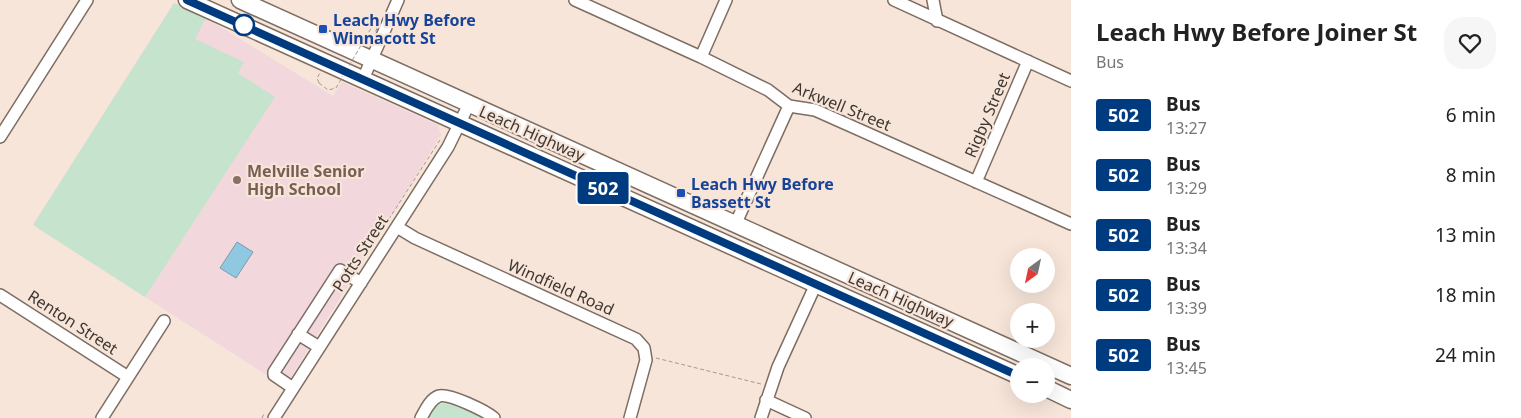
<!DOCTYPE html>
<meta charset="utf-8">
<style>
body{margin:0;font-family:"Noto Sans",sans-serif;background:#f6f6f6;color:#222;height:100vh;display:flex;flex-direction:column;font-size:19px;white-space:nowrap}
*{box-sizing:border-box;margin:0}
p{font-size:16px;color:#767676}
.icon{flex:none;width:28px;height:28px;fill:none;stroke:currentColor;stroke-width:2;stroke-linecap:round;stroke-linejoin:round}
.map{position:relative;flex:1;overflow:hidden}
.drawer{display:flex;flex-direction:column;background:#fff;width:450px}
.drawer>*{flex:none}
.badge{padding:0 10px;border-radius:4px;font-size:18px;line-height:32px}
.needle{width:32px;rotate:213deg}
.fabs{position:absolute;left:1010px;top:248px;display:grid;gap:10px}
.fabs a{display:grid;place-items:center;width:45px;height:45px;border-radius:50%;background:#fff;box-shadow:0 5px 20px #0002;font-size:25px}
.map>.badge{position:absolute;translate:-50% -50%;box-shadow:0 0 0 2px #fff}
.round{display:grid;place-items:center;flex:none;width:52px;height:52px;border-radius:20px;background:#f6f6f6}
.headline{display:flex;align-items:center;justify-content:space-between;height:85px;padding:0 25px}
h1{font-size:24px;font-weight:700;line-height:38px}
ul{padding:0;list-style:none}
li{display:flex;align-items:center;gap:15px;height:60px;padding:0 25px}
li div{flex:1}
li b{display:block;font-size:19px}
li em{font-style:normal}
li .badge{min-width:55px;font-weight:700;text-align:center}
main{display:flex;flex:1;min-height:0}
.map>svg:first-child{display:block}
.education{fill:#f2d7dd}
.green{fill:#c6e3cd}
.water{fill:#90c8e1;stroke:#779cac}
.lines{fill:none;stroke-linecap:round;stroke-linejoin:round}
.minor-casing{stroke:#7d6d62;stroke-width:14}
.highway-casing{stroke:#7d6d62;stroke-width:19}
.path{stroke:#a5988f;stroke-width:1;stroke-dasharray:4 2.5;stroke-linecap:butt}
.minor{stroke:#fff;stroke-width:11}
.highway{stroke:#fff;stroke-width:16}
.path-bridge{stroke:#a5988f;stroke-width:1;stroke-dasharray:4 2.5;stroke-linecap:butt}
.line-casing{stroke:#fff;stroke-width:11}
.line{stroke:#003b80;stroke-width:8}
.stop-dot{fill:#fff;stroke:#003b80;stroke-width:2.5}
.transit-dot{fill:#1a4fb4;stroke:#f7e5d9;stroke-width:2}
.education-dot{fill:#8d6e63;stroke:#f7e5d9;stroke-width:2}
.labels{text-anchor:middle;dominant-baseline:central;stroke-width:4.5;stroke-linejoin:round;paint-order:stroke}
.transit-label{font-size:16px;font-weight:bold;fill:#164399;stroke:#f7e5d9;text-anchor:start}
.street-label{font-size:16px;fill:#3e3732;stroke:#f7e5d9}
.education-label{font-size:16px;font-weight:bold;fill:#785e54;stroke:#f7e5d9;text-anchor:start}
</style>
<main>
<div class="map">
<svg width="1071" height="418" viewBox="0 0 1071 418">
<rect width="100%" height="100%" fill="#f7e5d9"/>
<!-- education -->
<path class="education" d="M174,3L206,18L333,96L342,82L438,125L441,135L285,387L33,225Z"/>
<!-- green -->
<path class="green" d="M174,3L206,18L195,39L244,62L238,73L275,97L145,297L33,225Z
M448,402L456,404L486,418H426L436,405Z"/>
<!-- water -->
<path class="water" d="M237,242L253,252L236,278L220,268Z"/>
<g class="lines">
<!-- minor casing -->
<g class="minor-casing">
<path id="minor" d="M575,0L701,57L768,90L789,106L815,110L1071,224
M894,0L1071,81
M933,0L937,21
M701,57L726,0
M363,79L398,0
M0,137L87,0
M976,182L1028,61
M735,225L789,106
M397,227L415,238L636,339L644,348L646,360L630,418
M0,295L128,377
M298,334L319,347
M293,388L274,375V372L340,270L361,283
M766,400L805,418
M102,418L164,321
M274,418L448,147L469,104
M421,418C425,411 430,399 439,396C449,393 486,411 494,418
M761,418L778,367L816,284"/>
</g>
<!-- highway casing -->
<g class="highway-casing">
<path id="highway" d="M187,0L1019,376
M240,0L1071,376
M1046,388L1071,400"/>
</g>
<!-- path -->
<path class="path" d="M357,40L358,36L370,39
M319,83L317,78L320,73
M378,236L440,140
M656,358L761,384
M262,418L264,414"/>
<!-- minor -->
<use href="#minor" class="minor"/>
<!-- highway -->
<use href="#highway" class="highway"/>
<!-- path-bridge -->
<path class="path-bridge" d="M319,83L328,90L336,88L373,25L377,28L374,36"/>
</g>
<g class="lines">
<!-- line casing -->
<g class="line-casing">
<path id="line" d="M187,0L1019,376"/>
</g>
<!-- line -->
<use href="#line" class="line"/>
</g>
<!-- markers -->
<circle class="stop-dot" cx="244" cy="25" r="10"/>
<g class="transit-dot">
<rect x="318" y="24" width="10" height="10" rx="2.5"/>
<rect x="676" y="188" width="10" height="10" rx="2.5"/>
</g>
<circle class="education-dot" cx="237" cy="180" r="5"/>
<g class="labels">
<!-- transit labels -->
<g class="transit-label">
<text x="333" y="20">Leach Hwy Before<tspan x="333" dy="18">Winnacott St</tspan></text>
<text x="691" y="184">Leach Hwy Before<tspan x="691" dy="18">Bassett St</tspan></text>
</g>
<!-- street labels -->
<g class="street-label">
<text transform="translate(842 106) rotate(22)">Arkwell Street</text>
<text transform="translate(987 115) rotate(-67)">Rigby Street</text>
<text transform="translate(532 133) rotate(24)">Leach Highway</text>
<text transform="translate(360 253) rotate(-57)">Potts Street</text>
<text transform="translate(561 287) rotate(24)">Windfield Road</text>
<text transform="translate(901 299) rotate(24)">Leach Highway</text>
<text transform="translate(73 322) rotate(33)">Renton Street</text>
</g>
<!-- education labels -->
<g class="education-label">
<text x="247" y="171">Melville Senior<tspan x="247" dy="18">High School</tspan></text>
</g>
</g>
</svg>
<div class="fabs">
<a><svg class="needle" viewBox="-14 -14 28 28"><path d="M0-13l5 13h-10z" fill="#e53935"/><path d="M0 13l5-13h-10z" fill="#767676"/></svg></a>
<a>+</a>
<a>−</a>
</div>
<b class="badge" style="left:603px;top:188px;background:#003b80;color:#fff">502</b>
</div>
<section class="drawer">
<div class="headline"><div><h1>Leach Hwy Before Joiner St</h1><p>Bus</p></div><a class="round"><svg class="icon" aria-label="heart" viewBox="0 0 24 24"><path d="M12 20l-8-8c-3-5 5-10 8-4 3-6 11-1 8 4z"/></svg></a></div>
<ul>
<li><span class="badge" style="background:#003b80;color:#fff">502</span><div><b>Bus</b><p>13:27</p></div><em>6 min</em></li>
<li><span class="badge" style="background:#003b80;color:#fff">502</span><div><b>Bus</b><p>13:29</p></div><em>8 min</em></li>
<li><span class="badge" style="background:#003b80;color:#fff">502</span><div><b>Bus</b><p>13:34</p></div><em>13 min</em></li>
<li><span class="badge" style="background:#003b80;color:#fff">502</span><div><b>Bus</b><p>13:39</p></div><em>18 min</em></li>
<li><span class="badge" style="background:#003b80;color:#fff">502</span><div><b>Bus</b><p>13:45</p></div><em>24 min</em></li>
</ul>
</section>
</main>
